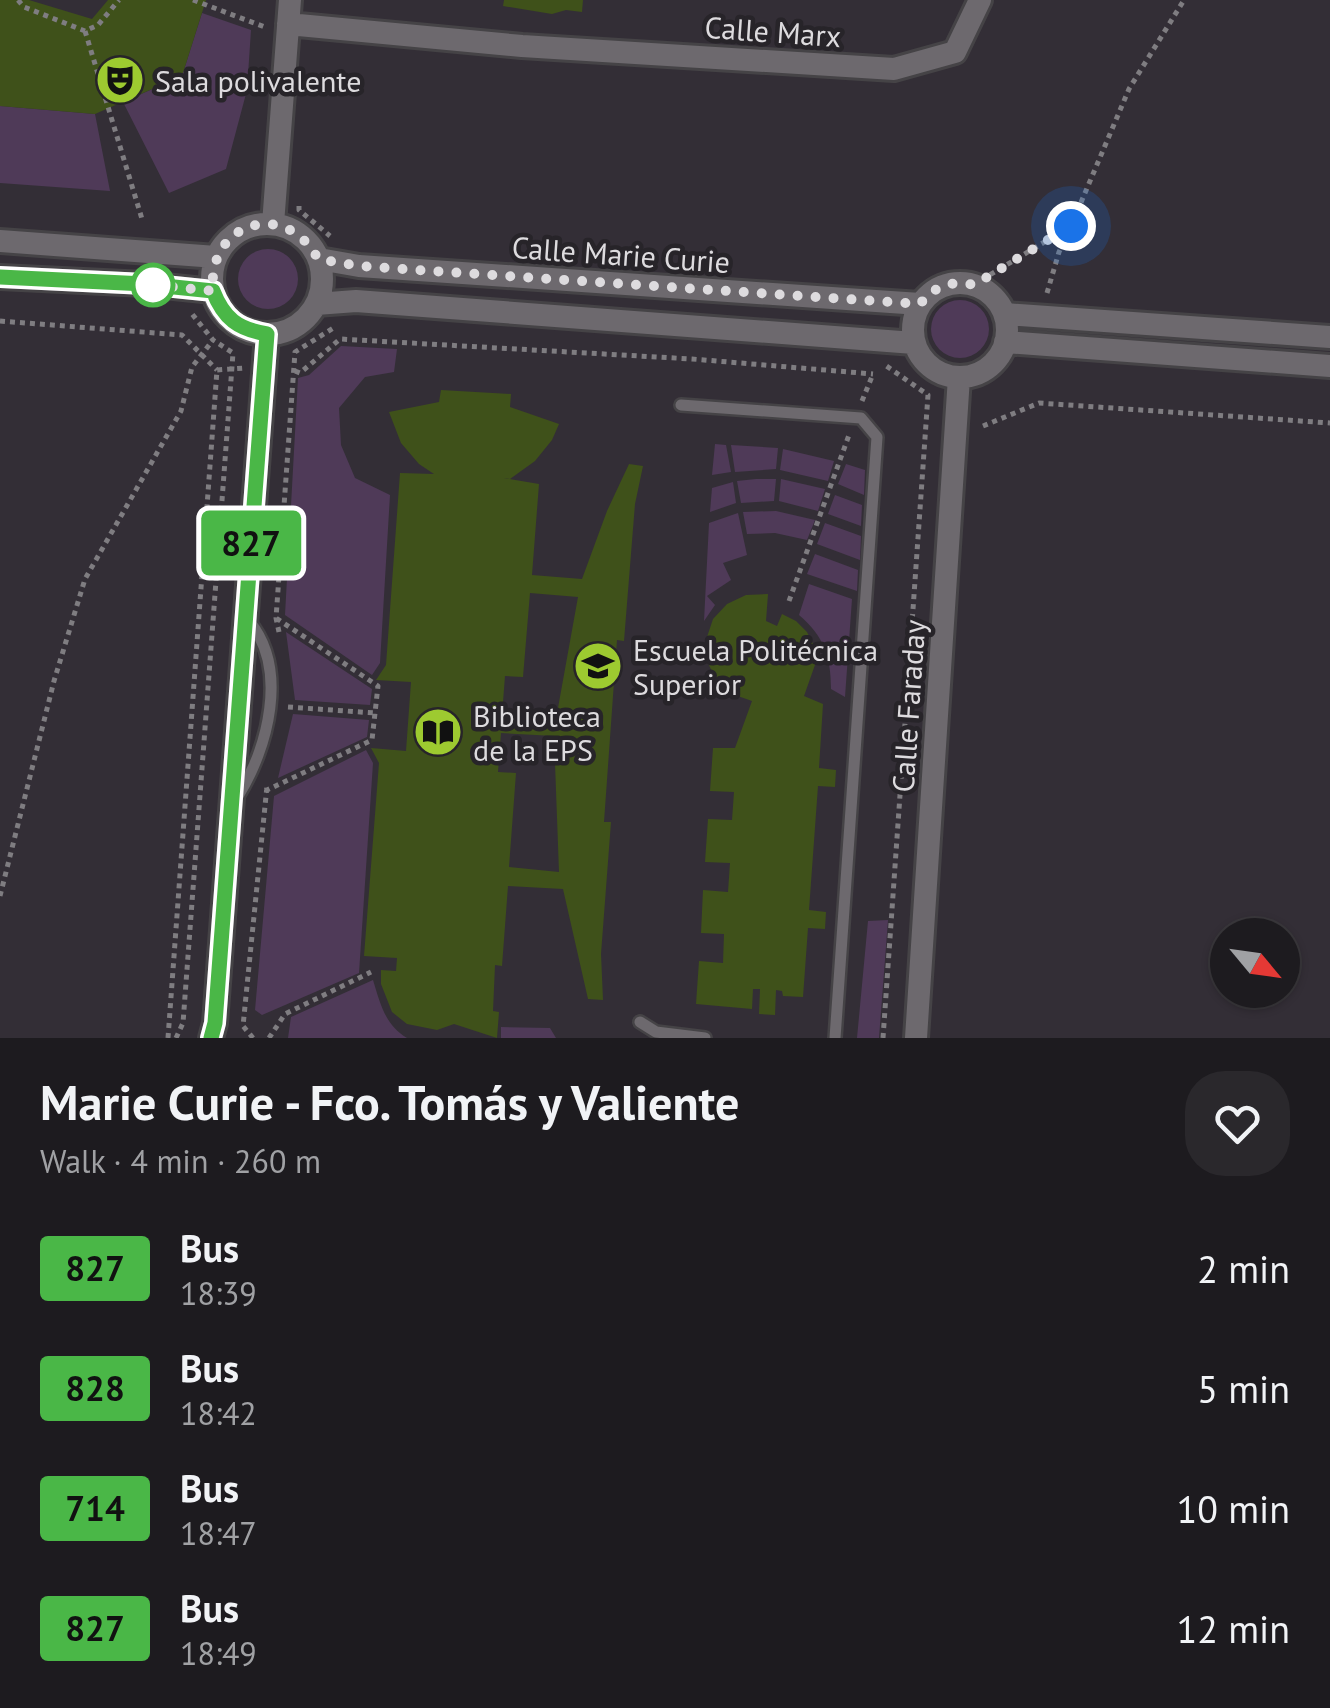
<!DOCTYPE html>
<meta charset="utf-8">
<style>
body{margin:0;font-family:"PT Sans",sans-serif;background:#2a282c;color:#f1f3f6;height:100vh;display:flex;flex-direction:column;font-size:38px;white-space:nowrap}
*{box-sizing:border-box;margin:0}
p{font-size:32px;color:#a0a1a4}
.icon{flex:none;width:55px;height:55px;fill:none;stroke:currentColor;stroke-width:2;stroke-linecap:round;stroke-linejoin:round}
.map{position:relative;height:1038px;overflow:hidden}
.sheet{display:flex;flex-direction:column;background:#1d1b1f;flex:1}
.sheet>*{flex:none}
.badge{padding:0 20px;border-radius:8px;font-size:35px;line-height:65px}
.needle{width:65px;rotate:119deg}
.fabs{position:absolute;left:1210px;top:918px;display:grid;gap:20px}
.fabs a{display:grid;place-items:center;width:90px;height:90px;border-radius:50%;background:#1d1b1f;box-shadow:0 2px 8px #0004,0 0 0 2px #3b393d;font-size:50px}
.you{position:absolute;width:50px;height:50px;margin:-25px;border:8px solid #fff;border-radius:50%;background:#1a73e8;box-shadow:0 0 0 15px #1a73e833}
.map>.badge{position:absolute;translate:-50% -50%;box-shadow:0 0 0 5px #fff}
.round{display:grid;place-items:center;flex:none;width:105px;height:105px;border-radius:40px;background:#2a282c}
.headline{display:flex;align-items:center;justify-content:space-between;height:170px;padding:0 40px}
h1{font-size:48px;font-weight:600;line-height:75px}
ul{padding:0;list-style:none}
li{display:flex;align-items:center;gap:30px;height:120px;padding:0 40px}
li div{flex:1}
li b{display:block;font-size:38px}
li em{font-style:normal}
li .badge{min-width:110px;font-weight:700;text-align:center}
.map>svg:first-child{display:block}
.built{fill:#332e36;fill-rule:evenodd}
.green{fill:#4f3a58}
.building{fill:#3f511a;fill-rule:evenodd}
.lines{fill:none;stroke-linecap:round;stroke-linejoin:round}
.lane-casing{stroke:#454346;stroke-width:16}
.street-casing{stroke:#454346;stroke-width:28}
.path{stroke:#7f7d81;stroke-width:5;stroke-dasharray:5 5;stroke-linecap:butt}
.lane{stroke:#6d696e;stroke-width:11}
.street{stroke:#6d696e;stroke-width:22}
.line-casing{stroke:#fff;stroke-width:22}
.line{stroke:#4ab747;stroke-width:15}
.walk{stroke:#dddbde;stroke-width:10;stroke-dasharray:0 18}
.stop-dot{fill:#fff;stroke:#4ab747;stroke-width:5}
.labels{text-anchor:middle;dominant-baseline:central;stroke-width:9;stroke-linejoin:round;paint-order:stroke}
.street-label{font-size:30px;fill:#dddbde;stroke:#272429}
.poi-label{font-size:30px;fill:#dddbde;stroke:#272429;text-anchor:start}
</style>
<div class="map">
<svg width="1330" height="1038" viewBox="0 0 1330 1038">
<rect width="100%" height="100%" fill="#272429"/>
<!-- built -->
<path class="built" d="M0,0H1330V1038H0ZM1228,935H1282V990H1228Z"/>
<!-- green -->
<path class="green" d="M202,13L251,30L247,90L226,169L169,193L123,102L182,76Z
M0,106L95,114L110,191L0,183Z
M238 279a30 30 0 1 1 60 0a30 30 0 1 1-60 0Z
M931 329a29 29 0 1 1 58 0a29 29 0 1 1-58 0Z
M341,346L397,349L394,372L365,377L339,408L341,445L355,478L390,495L380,663L372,675L285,615L298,378L309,375Z
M715,444L726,445L731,472L712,475Z
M731,445L778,448L776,469L735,472Z
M783,449L834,461L828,481L780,470Z
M846,464L865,470L864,495L838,484Z
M756,479H776L774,501L741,503L737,481Z
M781,479L825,489L818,511L779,501Z
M733,482L736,503L710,512L712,488Z
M835,495L862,505L861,526L828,514Z
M776,511L815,520L807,540L775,533L747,534L743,512Z
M738,513L747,555L723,563L731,580L707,596L715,605L704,621L709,523Z
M825,523L861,536L860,560L817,544Z
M815,554L858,570L857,591L807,574Z
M809,584L852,599L845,697L831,689C831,657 824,636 799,615Z
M286,632L372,689L370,705L295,700Z
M293,714L369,720L367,737L278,778Z
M366,750L373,763L359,973L262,1015L255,1010L274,796Z
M888,920L879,1038H857L868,921Z
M373,980C380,1003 385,1025 407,1038H288L291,1017Z
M501,1027L550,1028L556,1038H501Z"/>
<!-- building -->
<path class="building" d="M0,0H29L92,19L108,0H206L182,76L95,114L0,106Z
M504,0H583L582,12L566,10L552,14L503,6Z
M441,390L511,394L510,407L559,424L552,440L535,461L510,479L504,478L539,484L532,575L582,579L607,511L629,464L643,466L635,504L624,641L617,640L604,822H611L601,954L603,1000L588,999L563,889L508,886L502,966L495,965L493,1011L499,1012L497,1038L454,1024L437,1030L407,1024L392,1012L381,984V970L396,971L397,958L364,956L379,763L371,748L406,751L411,682L376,680L386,665L400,473L434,474L419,464L401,443L389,412L439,402ZM530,593L578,597L556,719L502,715L505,676L523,677ZM501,733L554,736L559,872L509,867L516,773L498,772Z
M768,594L766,621L777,626L782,614L796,621L807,632L814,646L816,662L804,696L823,704L819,768L836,770L835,787L818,786L809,910L826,912L825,929L808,928L803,997L783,996L782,991L776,990L775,1015L759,1014L760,989H753L752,1009L696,1004L699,961L723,963L724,934L701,933L703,890L728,892L730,863L705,862L708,819L732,820L734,792L710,791L713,748H735L752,701L732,694L716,680L707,661L706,640L713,619L727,604L746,595Z"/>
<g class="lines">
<!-- lane casing -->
<g class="lane-casing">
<path id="lane" d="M681,405L861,418L877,437L835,1038
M238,796C268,748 289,669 249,621
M640,1022L656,1032L705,1038"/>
</g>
<!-- street casing -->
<g class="street-casing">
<path id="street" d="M288,24L522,46L894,69L955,52L980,0
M273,224L290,0
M212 279a55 55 0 1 1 110 0a55 55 0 1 1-110 0Z
M0,241L216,257
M319,259L359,266L920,304
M0,277L145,284L213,291
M913 330a47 47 0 1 1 94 0a47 47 0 1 1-94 0Z
M316,304L356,301L914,343
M1005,314L1330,337
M1005,342L1330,366
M211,1038L215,1023L267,334
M916,1038L959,377"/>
</g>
<!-- path -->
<path class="path" d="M18,0L24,7L85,31L98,25L119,0
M193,0L265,27
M85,31L142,219
M299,206V210L330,236
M973,285L1071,226L1129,89L1184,0
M1047,293L1059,252L1070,228
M0,321L182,335L217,370
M295,371L300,373L340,339L692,359L873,374
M862,401L873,374
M983,426L1039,403L1330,423
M789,601L849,435
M279,632L276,618L295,352L335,327
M288,707L375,713
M265,791L372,740L378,686L276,618
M0,896L54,681L85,579L181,411L192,367L213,340
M168,1038L217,370L244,368
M176,1038L183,1023L233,353L213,340L192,314H188
M253,1038L243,1026L267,786
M269,1038L285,1014L371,972
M883,1038L928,395L885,365"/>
<!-- lane -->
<use href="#lane" class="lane"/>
<!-- street -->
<use href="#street" class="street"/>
</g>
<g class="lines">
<!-- line casing -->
<g class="line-casing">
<path id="line" d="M0,277L145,284L213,291C224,319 238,329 267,334L215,1023L211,1038"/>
</g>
<!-- line -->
<use href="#line" class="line"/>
<!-- walk -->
<path class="walk" d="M153,285L145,284L213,291C207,222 285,198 318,259L359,266L920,304C935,286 950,280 974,285L1071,226"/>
</g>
<!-- icons -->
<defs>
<g id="theatre-disc" transform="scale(2.5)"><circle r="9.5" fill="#9dca30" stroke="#272429"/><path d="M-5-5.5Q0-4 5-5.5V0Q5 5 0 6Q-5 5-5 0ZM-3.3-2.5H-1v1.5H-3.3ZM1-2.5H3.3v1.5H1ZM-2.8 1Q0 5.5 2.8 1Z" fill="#111"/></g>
<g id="university-disc" transform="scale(2.5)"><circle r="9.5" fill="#9dca30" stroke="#272429"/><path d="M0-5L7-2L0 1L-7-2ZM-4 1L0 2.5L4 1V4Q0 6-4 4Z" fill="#111"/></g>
<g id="library-disc" transform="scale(2.5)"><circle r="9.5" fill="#9dca30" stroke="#272429"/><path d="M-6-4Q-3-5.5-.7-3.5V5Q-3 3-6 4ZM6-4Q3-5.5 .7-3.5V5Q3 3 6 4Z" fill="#111"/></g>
</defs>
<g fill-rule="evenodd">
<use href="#theatre-disc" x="120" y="80"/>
<use href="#university-disc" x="598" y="666"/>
<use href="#library-disc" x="438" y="732"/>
</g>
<!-- markers -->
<circle class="stop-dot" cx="153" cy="285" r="20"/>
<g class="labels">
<!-- street labels -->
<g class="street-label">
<text transform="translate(773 31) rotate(4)">Calle Marx</text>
<text transform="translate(621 254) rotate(4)">Calle Marie Curie</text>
<text transform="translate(908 706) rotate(-86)">Calle Faraday</text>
</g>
<!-- poi labels -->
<g class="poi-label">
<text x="155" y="80">Sala polivalente</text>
<text x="633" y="649">Escuela Politécnica<tspan x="633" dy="34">Superior</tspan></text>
<text x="473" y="715">Biblioteca<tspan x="473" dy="34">de la EPS</tspan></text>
</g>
</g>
</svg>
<div class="fabs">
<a><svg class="needle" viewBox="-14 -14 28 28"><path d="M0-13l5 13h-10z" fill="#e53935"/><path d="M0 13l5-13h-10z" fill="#a0a1a4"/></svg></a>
</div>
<div class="you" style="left:1071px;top:226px"></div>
<b class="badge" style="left:251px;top:543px;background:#4ab747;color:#111">827</b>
</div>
<section class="sheet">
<div class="headline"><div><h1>Marie Curie - Fco. Tomás y Valiente</h1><p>Walk · 4 min · 260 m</p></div><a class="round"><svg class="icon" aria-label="heart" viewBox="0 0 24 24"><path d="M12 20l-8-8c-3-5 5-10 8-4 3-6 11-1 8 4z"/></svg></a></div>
<ul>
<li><span class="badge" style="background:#4ab747;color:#111">827</span><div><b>Bus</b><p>18:39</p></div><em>2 min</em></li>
<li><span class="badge" style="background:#4ab747;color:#111">828</span><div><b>Bus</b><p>18:42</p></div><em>5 min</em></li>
<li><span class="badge" style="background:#4ab747;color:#111">714</span><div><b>Bus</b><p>18:47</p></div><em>10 min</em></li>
<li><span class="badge" style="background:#4ab747;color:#111">827</span><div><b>Bus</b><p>18:49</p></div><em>12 min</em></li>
</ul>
</section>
